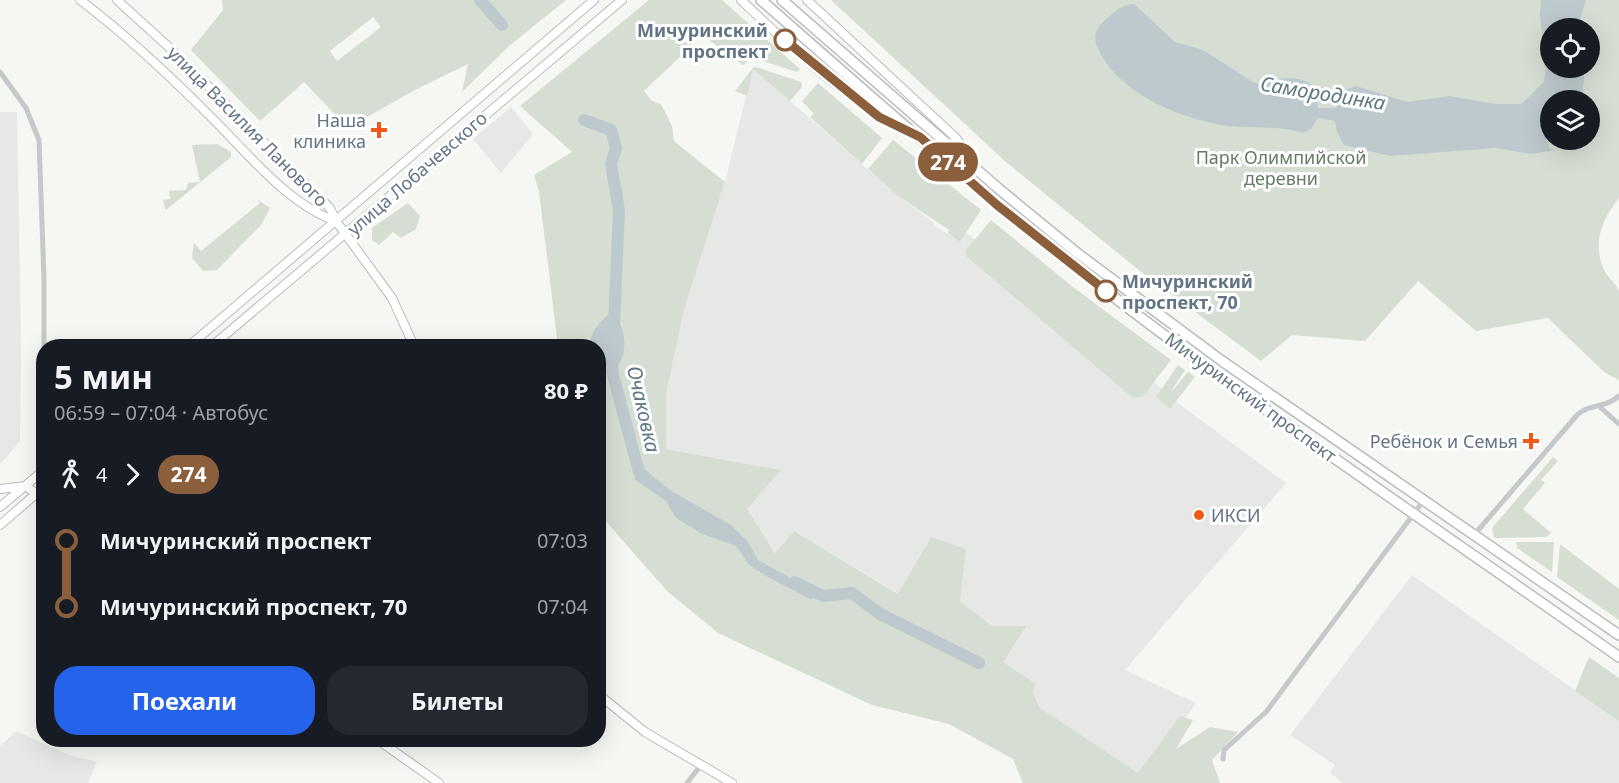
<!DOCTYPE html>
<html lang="ru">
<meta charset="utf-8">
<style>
body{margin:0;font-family:"Noto Sans",sans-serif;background:#242831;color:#f1f3f6;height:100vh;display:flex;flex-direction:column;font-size:22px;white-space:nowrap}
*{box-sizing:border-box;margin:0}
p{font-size:20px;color:#9ea1a6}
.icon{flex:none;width:33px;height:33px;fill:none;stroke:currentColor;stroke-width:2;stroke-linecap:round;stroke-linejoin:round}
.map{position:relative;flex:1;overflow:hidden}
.details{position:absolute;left:36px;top:339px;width:570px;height:408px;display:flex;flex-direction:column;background:#171b24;border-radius:24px;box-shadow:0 6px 24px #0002}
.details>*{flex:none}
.badge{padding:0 12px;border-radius:20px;font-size:21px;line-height:39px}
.tools{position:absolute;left:1540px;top:18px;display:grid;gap:12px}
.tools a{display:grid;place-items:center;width:60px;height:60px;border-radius:50%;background:#171b24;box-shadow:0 6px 24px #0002;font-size:30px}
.map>.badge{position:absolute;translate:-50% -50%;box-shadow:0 0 0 3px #fff}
.legs{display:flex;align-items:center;gap:9px;height:66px;padding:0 18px;font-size:20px}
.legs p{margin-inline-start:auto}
.summary{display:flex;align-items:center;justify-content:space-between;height:102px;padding:0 18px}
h1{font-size:33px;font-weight:700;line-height:45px}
.primary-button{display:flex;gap:12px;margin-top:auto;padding:12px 18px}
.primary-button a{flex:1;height:69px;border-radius:24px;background:#2563eb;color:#fff;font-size:24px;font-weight:700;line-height:69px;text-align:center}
.primary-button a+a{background:#242831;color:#f1f3f6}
ul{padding:0 18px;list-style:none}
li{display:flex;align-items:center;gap:21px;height:66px;font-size:22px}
li i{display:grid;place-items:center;width:9px;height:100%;margin:0 8px;background:currentColor}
li i::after{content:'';width:15px;height:15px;margin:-8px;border:4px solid;border-radius:50%;background:#171b24}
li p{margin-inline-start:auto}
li:first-child i{background:linear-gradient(#0000 50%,currentColor 0)}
li:last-child i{background:linear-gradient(currentColor 50%,#0000 0)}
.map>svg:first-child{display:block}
.built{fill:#e7e8e6}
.green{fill:#d6ded3;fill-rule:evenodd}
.water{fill:#bec9ce}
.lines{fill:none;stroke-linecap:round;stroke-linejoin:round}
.river{stroke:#bec9ce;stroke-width:12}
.secondary-casing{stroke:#b7bcc1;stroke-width:10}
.primary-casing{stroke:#b8bcc0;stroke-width:12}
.street{stroke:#c5c9cc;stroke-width:5}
.secondary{stroke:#fff;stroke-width:8}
.primary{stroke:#fff;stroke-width:9}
.line-1-casing{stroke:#fff;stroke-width:14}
.line-1{stroke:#8b5e3c;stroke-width:9}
.stop-1-dot{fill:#fff;stroke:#8b5e3c;stroke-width:3}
.poi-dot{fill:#f25917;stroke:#fff;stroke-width:2}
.labels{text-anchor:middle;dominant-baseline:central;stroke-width:6;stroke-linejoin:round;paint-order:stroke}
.stop-label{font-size:18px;font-weight:bold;fill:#627486;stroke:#fff;text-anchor:end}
.poi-label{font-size:18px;fill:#627486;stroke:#fff;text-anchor:end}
.street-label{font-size:18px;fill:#627486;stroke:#fff}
.park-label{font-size:18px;fill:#657c62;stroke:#fff}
.water-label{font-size:20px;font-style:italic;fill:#5e7783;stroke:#fff}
</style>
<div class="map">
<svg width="1619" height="783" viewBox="0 0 1619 783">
<rect width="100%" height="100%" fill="#f6f6f2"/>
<!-- built -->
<path class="built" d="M753,68L898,196L935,223L933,225L960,241L965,232L1090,328L1182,406L1286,483L1125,670L1196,703L1142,783L1040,708L1033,693L1036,684L1002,663L1027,627L992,626L960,601L931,537L899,594L794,531L776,553L746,509L780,470L666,449V395L684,310L725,182Z
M511,107L533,134L501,173L473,139Z
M0,112H17L21,338L20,441L0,464Z
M1412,575L1619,721V783H1343L1330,772L1335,765L1290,735Z
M16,731L69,755L97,762L88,783H0V746Z"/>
<!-- green -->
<path class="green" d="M222,0H566L509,46L462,92L468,64L415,90L348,128L304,82L260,121L191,50L223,10ZM373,17L381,27L337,61L330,51Z
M649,0H722L800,69L797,72L757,59H750L743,65L700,33L685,52L644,91L652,101L661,104L672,126L674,141L725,182L684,310L666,395V449L781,470L747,509L775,553L794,531L898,594L931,537L966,549L960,601L992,626H1027L1003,662L1036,684L1033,693L1040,708L1138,773L1180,716L1193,720L1176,749L1210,727L1238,732L1212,760L1220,783H1023L1013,759L949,724L872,705L718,633L667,591L603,518L599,508V359L612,371L622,325L614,310L590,343V346H558L539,192L534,175L572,152L520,106Z
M831,0H1619V198C1602,220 1592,242 1604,270C1607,277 1618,285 1619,292C1619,316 1619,355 1619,380L1604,372L1548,318L1476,331L1418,281L1365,341L1292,335L1261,361L1140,271L1006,162ZM1551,28H1590V68H1551ZM1551,100H1590V140H1551Z
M756,67L801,82L802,87L790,101L753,69L747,96L735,91L753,68Z
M818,83L882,138L862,164L810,117L814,114L802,101Z
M893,140L981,210L960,242L948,233L949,230L898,196L868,169Z
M217,144L231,152V157L166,210L163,200L170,199L169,191L186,190L188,183L200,182L192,145Z
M257,199L270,208L261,225L217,270L203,271L192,258L194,243L201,251L260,203Z
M408,203L420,216L416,229L401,238L393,232L379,245L372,240V228Z
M991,220L1073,287L1171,360L1143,396L1133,398L966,256V250Z
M1178,365L1185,370L1170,393L1188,372L1195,377L1170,409L1156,397Z
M1553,457L1558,461L1541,480L1545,483L1523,509L1551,533L1546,537L1494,538L1492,528Z
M1516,542H1554L1552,572L1517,548Z
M1560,544L1619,589V620L1557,577Z
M1589,657L1619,678V721L1575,691Z"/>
<!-- water -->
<path class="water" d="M1541,0H1586L1577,28H1551V68H1585L1582,100H1551V132L1546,137L1550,149L1556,150L1530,154L1496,148L1390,156L1344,145L1337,132L1335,121L1318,118L1311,129L1303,133C1275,124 1244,130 1216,124C1173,115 1123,93 1101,55C1094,42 1092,33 1103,22C1112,14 1121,4 1134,4L1175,42L1203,50L1253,82L1258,84C1279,79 1297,73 1315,87L1318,108H1336L1342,91L1356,86L1407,102L1449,96L1497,104H1521L1544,82L1546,65L1540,17Z
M615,309C624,329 632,356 612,371L599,359L598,346H590C591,329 602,320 615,309Z
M646,471L673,492L731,525L748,542L758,560L823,596L810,599L768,577L749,565L736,546L702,534L676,518L666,501L634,479L639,472Z"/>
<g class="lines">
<!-- river -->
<path class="river" d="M480,0L502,25
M584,120L611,130L616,148L611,164L619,210L614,325
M613,354L612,371L639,472L650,482
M795,582L823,596L852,593L880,614L979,663"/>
<!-- secondary casing -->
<g class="secondary-casing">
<path id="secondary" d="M80,0C127,35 171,77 213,119C248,154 289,205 336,221
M117,0L172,50L330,208L336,221L392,298L414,346
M741,0C791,47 844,99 906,130
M807,0L956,138L975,165
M189,346L594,0
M212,346L622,0
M0,489L26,486L44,500
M0,507L44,470
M0,525L44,487
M598,694L645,732L732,783
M378,740L439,783"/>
</g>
<!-- primary casing -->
<g class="primary-casing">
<path id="primary" d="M761,0C875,100 989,202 1110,294C1275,421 1449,537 1619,657
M782,0L999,189L1077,253L1222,361L1619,635"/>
</g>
<!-- street -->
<path class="street" d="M0,72L26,108L39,140L44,279V430
M1600,407L1619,424
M1474,535L1578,414C1591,403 1604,409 1619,396
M1223,759L1224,750L1266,712L1424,500
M687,783L701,765"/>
<!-- secondary -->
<use href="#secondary" class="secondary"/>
<!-- primary -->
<use href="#primary" class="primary"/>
</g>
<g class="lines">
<!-- line-1 casing -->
<g class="line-1-casing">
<path id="line-1" d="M785,40L879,117L920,137L997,205L1106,291"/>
</g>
<!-- line-1 -->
<use href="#line-1" class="line-1"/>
</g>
<!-- markers -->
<g class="stop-1-dot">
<circle cx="785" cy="40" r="10"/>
<circle cx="1106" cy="291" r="10"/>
</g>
<g class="poi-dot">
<path d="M376 121h6v6h6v6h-6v6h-6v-6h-6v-6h6z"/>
<path d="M1528 432h6v6h6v6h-6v6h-6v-6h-6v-6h6z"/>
<circle cx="1199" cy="515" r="6"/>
</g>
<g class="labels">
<!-- stop labels -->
<g class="stop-label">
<text x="768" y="30">Мичуринский<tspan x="768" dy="21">проспект</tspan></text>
<text x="1122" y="281" text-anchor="start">Мичуринский<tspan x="1122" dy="21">проспект, 70</tspan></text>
</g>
<!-- poi labels -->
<g class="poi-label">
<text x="366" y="120">Наша<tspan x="366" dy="21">клиника</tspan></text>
<text x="1518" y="441">Ребёнок и Семья</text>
<text x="1211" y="515" text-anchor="start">ИКСИ</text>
</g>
<!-- street labels -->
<g class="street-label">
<text transform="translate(248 126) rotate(45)">улица Василия Ланового</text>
<text transform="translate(417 173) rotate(-41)">улица Лобачевского</text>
<text transform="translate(1251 397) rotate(36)">Мичуринский проспект</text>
</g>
<!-- park labels -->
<g class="park-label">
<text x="1281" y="157">Парк Олимпийской<tspan x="1281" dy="21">деревни</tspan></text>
</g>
<!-- water labels -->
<g class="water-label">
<text transform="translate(1323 93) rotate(9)">Самородинка</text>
<text transform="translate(644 409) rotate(77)">Очаковка</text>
</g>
</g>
</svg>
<div class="tools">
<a><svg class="icon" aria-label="locate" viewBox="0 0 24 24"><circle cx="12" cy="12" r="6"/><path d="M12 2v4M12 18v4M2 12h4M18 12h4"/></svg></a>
<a><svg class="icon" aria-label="layers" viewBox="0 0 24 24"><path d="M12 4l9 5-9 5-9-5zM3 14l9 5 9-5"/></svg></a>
</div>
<b class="badge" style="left:948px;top:162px;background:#8b5e3c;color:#fff">274</b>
<section class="details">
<div class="summary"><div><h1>5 мин</h1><p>06:59 – 07:04 · Автобус</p></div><b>80 ₽</b></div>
<div class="legs"><svg class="icon" aria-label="walk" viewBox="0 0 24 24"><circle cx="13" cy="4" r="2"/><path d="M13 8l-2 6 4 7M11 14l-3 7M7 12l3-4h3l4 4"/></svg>4<svg class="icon" aria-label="forward" viewBox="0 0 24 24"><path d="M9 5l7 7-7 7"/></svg><b class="badge" style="background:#8b5e3c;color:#fff">274</b></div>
<ul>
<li><i style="color:#8b5e3c"></i><b>Мичуринский проспект</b><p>07:03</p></li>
<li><i style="color:#8b5e3c"></i><b>Мичуринский проспект, 70</b><p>07:04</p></li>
</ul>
<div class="primary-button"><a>Поехали</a><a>Билеты</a></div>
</section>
</div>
